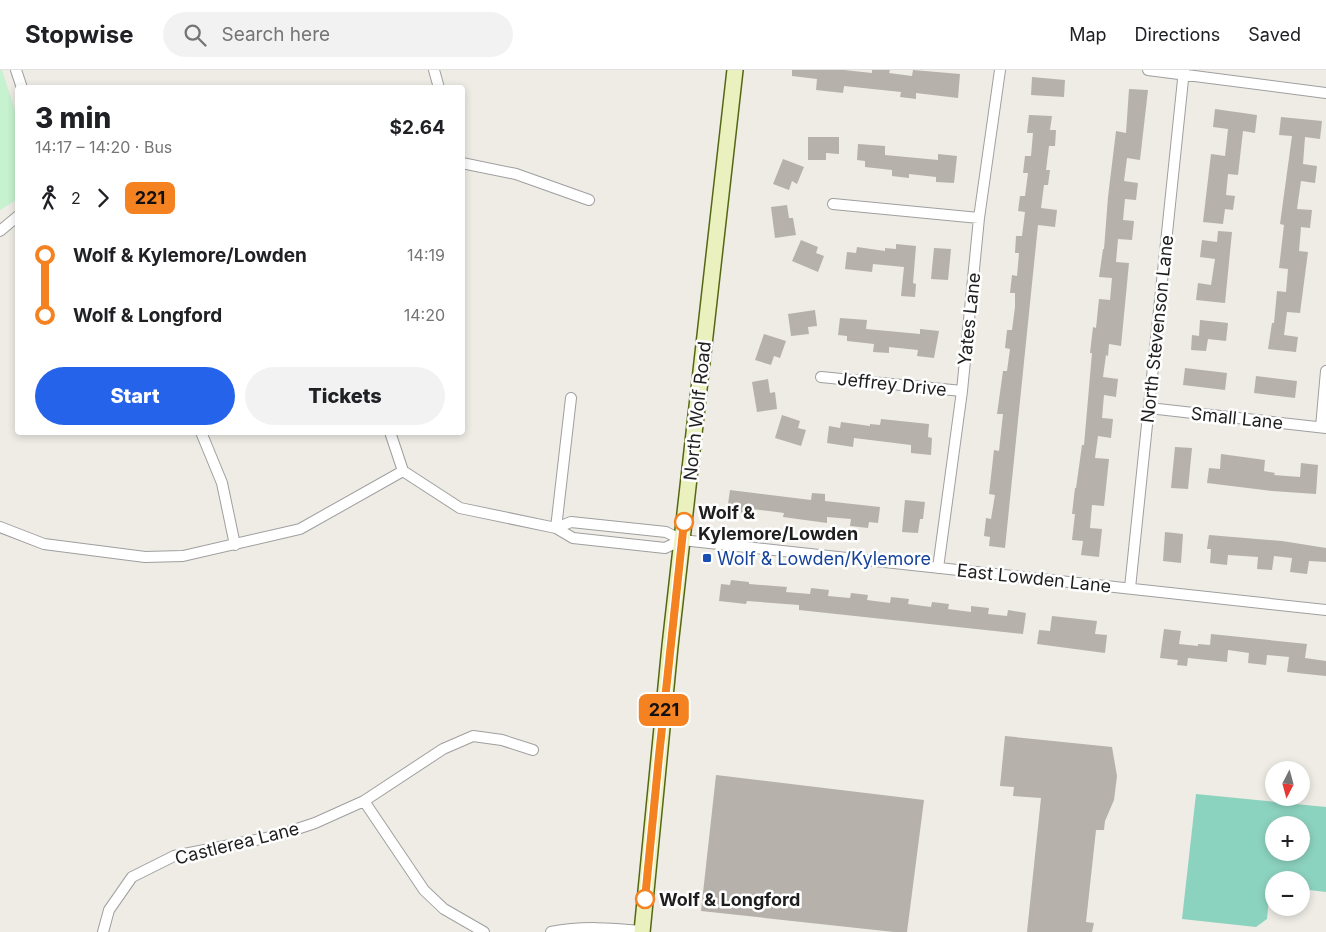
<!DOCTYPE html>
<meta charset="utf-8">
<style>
body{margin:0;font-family:Inter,sans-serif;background:#f2f2f2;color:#202124;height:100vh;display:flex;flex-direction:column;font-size:19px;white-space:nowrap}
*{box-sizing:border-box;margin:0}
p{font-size:16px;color:#757577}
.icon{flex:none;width:28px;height:28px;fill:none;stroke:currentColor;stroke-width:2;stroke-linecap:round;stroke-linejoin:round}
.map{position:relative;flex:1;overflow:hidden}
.sheet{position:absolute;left:15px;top:15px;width:450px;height:350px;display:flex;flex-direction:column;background:#fff;border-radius:5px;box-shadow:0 2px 8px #0003}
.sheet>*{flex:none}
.badge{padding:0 10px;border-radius:8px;font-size:18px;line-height:32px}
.needle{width:32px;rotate:186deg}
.tools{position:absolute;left:1265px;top:691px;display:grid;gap:10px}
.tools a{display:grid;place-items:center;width:45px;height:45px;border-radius:50%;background:#fff;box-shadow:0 2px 8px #0003;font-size:25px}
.map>.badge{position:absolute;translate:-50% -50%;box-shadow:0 0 0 2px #fff}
.legs{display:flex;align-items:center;gap:8px;height:55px;padding:0 20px;font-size:16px}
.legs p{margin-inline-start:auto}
.overview{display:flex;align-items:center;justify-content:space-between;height:85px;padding:0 20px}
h1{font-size:28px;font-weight:800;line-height:38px}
.button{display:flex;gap:10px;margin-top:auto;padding:10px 20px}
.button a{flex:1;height:58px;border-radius:30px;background:#2563eb;color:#fff;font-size:20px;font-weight:800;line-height:58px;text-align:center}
.button a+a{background:#f2f2f2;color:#202124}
ul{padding:0 20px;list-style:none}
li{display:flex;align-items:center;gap:18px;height:60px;font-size:19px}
li i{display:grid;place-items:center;width:8px;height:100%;margin:0 6px;background:currentColor}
li i::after{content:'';width:12px;height:12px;margin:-6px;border:4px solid;border-radius:50%;background:#fff}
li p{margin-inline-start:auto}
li:first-child i{background:linear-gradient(#0000 50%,currentColor 0)}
li:last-child i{background:linear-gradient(currentColor 50%,#0000 0)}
header{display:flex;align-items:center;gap:30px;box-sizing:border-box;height:70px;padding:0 25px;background:#fff;border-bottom:1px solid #e0e0e0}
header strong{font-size:24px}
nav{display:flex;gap:28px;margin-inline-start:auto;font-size:18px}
.search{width:350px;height:45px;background:#f2f2f2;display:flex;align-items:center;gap:12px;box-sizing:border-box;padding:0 18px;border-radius:28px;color:#757577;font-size:19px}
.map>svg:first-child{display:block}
.park{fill:#c7f2cf}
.pitch{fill:#8cd3bf;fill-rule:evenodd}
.building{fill:#b6b1ab}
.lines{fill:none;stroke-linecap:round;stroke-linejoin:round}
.minor-casing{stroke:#9f9f9f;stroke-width:12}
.secondary-casing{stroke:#556712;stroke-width:18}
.minor{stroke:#fff;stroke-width:10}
.secondary{stroke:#eaf1bf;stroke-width:15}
.line-1-casing{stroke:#fff;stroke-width:11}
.line-1{stroke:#f58220;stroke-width:8}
.stop-1-dot{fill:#fff;stroke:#f58220;stroke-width:2.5}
.transit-dot{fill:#1a4fb4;stroke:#fff;stroke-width:2}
.labels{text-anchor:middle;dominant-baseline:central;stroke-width:5;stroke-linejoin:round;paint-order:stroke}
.street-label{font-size:18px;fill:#1e1e1e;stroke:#fff}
.stop-label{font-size:18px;font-weight:bold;fill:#1e1e1e;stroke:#fff;text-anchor:start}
.transit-label{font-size:18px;fill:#164399;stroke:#fff;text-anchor:start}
</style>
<header>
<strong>Stopwise</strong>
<div class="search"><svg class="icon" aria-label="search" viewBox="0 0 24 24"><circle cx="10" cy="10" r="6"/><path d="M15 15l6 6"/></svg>Search here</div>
<nav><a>Map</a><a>Directions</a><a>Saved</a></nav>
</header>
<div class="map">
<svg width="1326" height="862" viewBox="0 0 1326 862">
<rect width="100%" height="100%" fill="#eeece5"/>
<!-- park -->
<path class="park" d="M0,0H2L17,46L18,129L0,140Z"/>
<!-- pitch -->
<path class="pitch" d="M1196,724L1326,737V822L1301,819V810H1274V816H1270L1267,849L1256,857L1182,849ZM1274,755H1301V782H1274Z"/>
<!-- building -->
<path class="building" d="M792,0H844L872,3V0H890L889,3L912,6L913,0L960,4L958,28L916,23V29L900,27L901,22L844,16L843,23L816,20L817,9L792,6Z
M1032,7L1065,10L1064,27L1031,25Z
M1129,19L1148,20L1140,90L1127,88L1124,111L1138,113L1136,130L1125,129L1123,150L1134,151L1132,170L1118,169L1116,192L1129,193L1121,276L1109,274L1108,286L1106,285L1103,307L1118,309L1116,327L1104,325L1102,348L1113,349L1111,368L1098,366L1095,388L1109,389L1104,436L1092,435L1090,458L1102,459L1099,487L1081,485L1083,471L1072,470L1075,444H1072L1075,418H1076L1082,375H1084L1092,283H1090L1093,257L1096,258L1099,229L1110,230L1112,208L1099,207L1103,179H1104L1108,127L1116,61L1126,63Z
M1215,39L1257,45L1255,63L1243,61L1238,105L1228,104L1226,125L1235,126L1233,140L1225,139L1223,154L1203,152L1211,84L1225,86L1228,59L1213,57Z
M1029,45L1052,46L1050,60H1056L1055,76H1049L1046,100H1050L1048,115H1044L1041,138L1057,140L1055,157L1038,155L1005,478L989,476L990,467L984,466L986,448L991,449L995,425L989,424L994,380L999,381L1003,344H997L1003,301H1007L1010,279L1005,278L1007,260H1012L1015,237V223H1010L1012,205L1017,206L1019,183H1015L1016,166H1022L1025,142L1018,141L1020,126H1025L1028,103H1023L1025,86H1031L1033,63H1027Z
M1281,47L1322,51L1320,69L1305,67L1303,94L1317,96L1315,113L1301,111L1297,139L1312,140L1310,158L1301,157L1299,181L1308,182L1300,243L1287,242L1284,265L1298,267L1296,282L1268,279L1272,253H1274L1277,221L1286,222L1288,199L1279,198L1284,155L1280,154L1292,66L1279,65Z
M808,67H839V84L826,83V90H808Z
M858,74L885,76V85L938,90V84L957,86L954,113L936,112V107L909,104V108L892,106V100L865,97V91L857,90Z
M783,89L804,97L797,114L792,111L789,120L773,114Z
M787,135L789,148H793L796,165L775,168L771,137Z
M1218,161L1232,162L1225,233L1196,230L1198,213L1211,215L1215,189L1200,187L1202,170L1217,172Z
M801,170L818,177L816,183L824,186L818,202L792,191Z
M896,174L916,176L913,213L916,214L915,227L901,226L904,197L873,194L872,202L845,199L847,182L856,183L857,177L885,181V178L896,179Z
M934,178L951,179L948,210L931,209Z
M815,240L817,256L808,257L809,264L791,266L788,244Z
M840,248L867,250L866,259L920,264V259L939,261L934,288L917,286L918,280L889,277V283L873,282L874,274L847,271V266L838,265Z
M1200,250L1228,253L1226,271L1208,269L1206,281L1191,280L1192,265L1199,266Z
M764,264L786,271L780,288L774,286L771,295L755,290Z
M1185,298L1227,303L1225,320L1183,315Z
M1256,306L1297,311L1295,328L1254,323Z
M768,309L770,323L775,322L777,339L757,342L752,312Z
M782,345L800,351L798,358L806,360L801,376L775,368Z
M881,349L929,354L928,367L932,368L931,385L911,383V375L854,368L853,377L827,373L829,356L840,358L841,352L870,356V354L880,355Z
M1175,377L1192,378L1188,419L1171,418Z
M1221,384L1265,390L1264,401L1275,403L1274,405L1300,407L1301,393L1318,395L1316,424L1272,421L1207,413L1209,398L1220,399Z
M730,420L811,430L812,423L825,424V431L880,437L878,453L869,452L868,458L850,456L851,449L827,447V453L783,447L784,443L769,441L745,438L744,443L727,441Z
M905,430L925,432L923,449H920L918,463L902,462Z
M1165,462L1183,464L1181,493L1163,491Z
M1209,465L1282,471L1326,478V492L1309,491L1307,504L1290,502L1292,488L1274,486L1272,500L1257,499L1258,487L1228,485L1227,495L1210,493L1211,479H1207Z
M731,510L749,512V514L787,517L786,522L810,524L811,518L829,520L828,526L850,528L851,523L868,525L867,530L890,533L891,527L909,529L908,534L931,537L932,532L949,534L948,539L971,542V536L989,538L988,544L1007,546L1008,540L1026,543L1023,564L799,540V535L747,531L746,534L719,531L721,514L730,515Z
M1052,546L1097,551L1095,564L1107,565L1105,583L1037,574L1039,560L1050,561Z
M1164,559L1181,561L1179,574L1198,576V574L1210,575L1211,564L1307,574L1305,588L1326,591V606L1287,602L1289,587L1267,585L1266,595L1248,593L1249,583L1228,580L1227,592L1188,588L1187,596L1177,595L1178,590L1160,588Z
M1005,666L1112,677L1117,706L1114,730L1105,751L1104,760H1096L1086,852L1094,853L1092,862H1027L1041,728L1013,726L1014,717L1000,716Z
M716,705L924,730L907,862H894L701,841Z"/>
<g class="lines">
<!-- minor casing -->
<g class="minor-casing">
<path id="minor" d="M16,0L22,18
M434,0L439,18
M1148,0L1326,23
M462,93L516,104L589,130
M833,134L979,148
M0,161L18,146
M821,307L962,321
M1149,338L1326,358
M1321,357L1326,301
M201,362L222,413L235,475
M390,362L403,401
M0,457L44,474L145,487L183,486L300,459L403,401L460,438L556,458L573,468L665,478L682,470
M556,458L571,452L666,462L682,470L1326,540
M556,458L571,328
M938,498L962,321L979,148L1000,0
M1130,518L1184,0
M364,731L424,820L444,839L484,862
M103,862L109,840L132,807L174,786L276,766L315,753L364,731L443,679L473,666L502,670L533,680
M551,862C581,856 611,858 642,861"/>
</g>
<!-- secondary casing -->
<g class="secondary-casing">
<path id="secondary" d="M642,862L670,576L735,0"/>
</g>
<!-- minor -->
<use href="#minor" class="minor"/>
<!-- secondary -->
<use href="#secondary" class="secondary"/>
</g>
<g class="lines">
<!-- line-1 casing -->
<g class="line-1-casing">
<path id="line-1" d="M645,829L659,686L684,452"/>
</g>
<!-- line-1 -->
<use href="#line-1" class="line-1"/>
</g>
<!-- markers -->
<g class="stop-1-dot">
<circle cx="684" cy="452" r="9"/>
<circle cx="645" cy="829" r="9"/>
</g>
<rect class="transit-dot" x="702" y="483" width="10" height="10" rx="2.5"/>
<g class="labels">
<!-- street labels -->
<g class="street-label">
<text transform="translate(969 249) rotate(-84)">Yates Lane</text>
<text transform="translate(1157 259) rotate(-84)">North Stevenson Lane</text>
<text transform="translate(892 314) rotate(6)">Jeffrey Drive</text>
<text transform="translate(697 341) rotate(-84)">North Wolf Road</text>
<text transform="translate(1237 348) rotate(6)">Small Lane</text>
<text transform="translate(1034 508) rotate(6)">East Lowden Lane</text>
<text transform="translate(237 773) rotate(-14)">Castlerea Lane</text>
</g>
<!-- stop labels -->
<g class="stop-label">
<text x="698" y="442">Wolf &amp;<tspan x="698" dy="21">Kylemore/Lowden</tspan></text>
<text x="659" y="829">Wolf &amp; Longford</text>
</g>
<!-- transit labels -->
<g class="transit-label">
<text x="717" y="488">Wolf &amp; Lowden/Kylemore</text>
</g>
</g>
</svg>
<div class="tools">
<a><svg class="needle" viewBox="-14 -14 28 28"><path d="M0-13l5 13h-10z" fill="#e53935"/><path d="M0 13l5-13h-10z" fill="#757577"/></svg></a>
<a>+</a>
<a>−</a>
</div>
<b class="badge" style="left:664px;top:640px;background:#f58220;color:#111">221</b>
<section class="sheet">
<div class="overview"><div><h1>3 min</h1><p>14:17 – 14:20 · Bus</p></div><b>$2.64</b></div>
<div class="legs"><svg class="icon" aria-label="walk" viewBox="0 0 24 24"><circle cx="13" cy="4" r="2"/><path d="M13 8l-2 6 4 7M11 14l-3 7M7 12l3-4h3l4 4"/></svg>2<svg class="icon" aria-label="forward" viewBox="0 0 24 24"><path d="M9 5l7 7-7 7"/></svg><b class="badge" style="background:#f58220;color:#111">221</b></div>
<ul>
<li><i style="color:#f58220"></i><b>Wolf &amp; Kylemore/Lowden</b><p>14:19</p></li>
<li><i style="color:#f58220"></i><b>Wolf &amp; Longford</b><p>14:20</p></li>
</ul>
<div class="button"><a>Start</a><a>Tickets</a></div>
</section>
</div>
